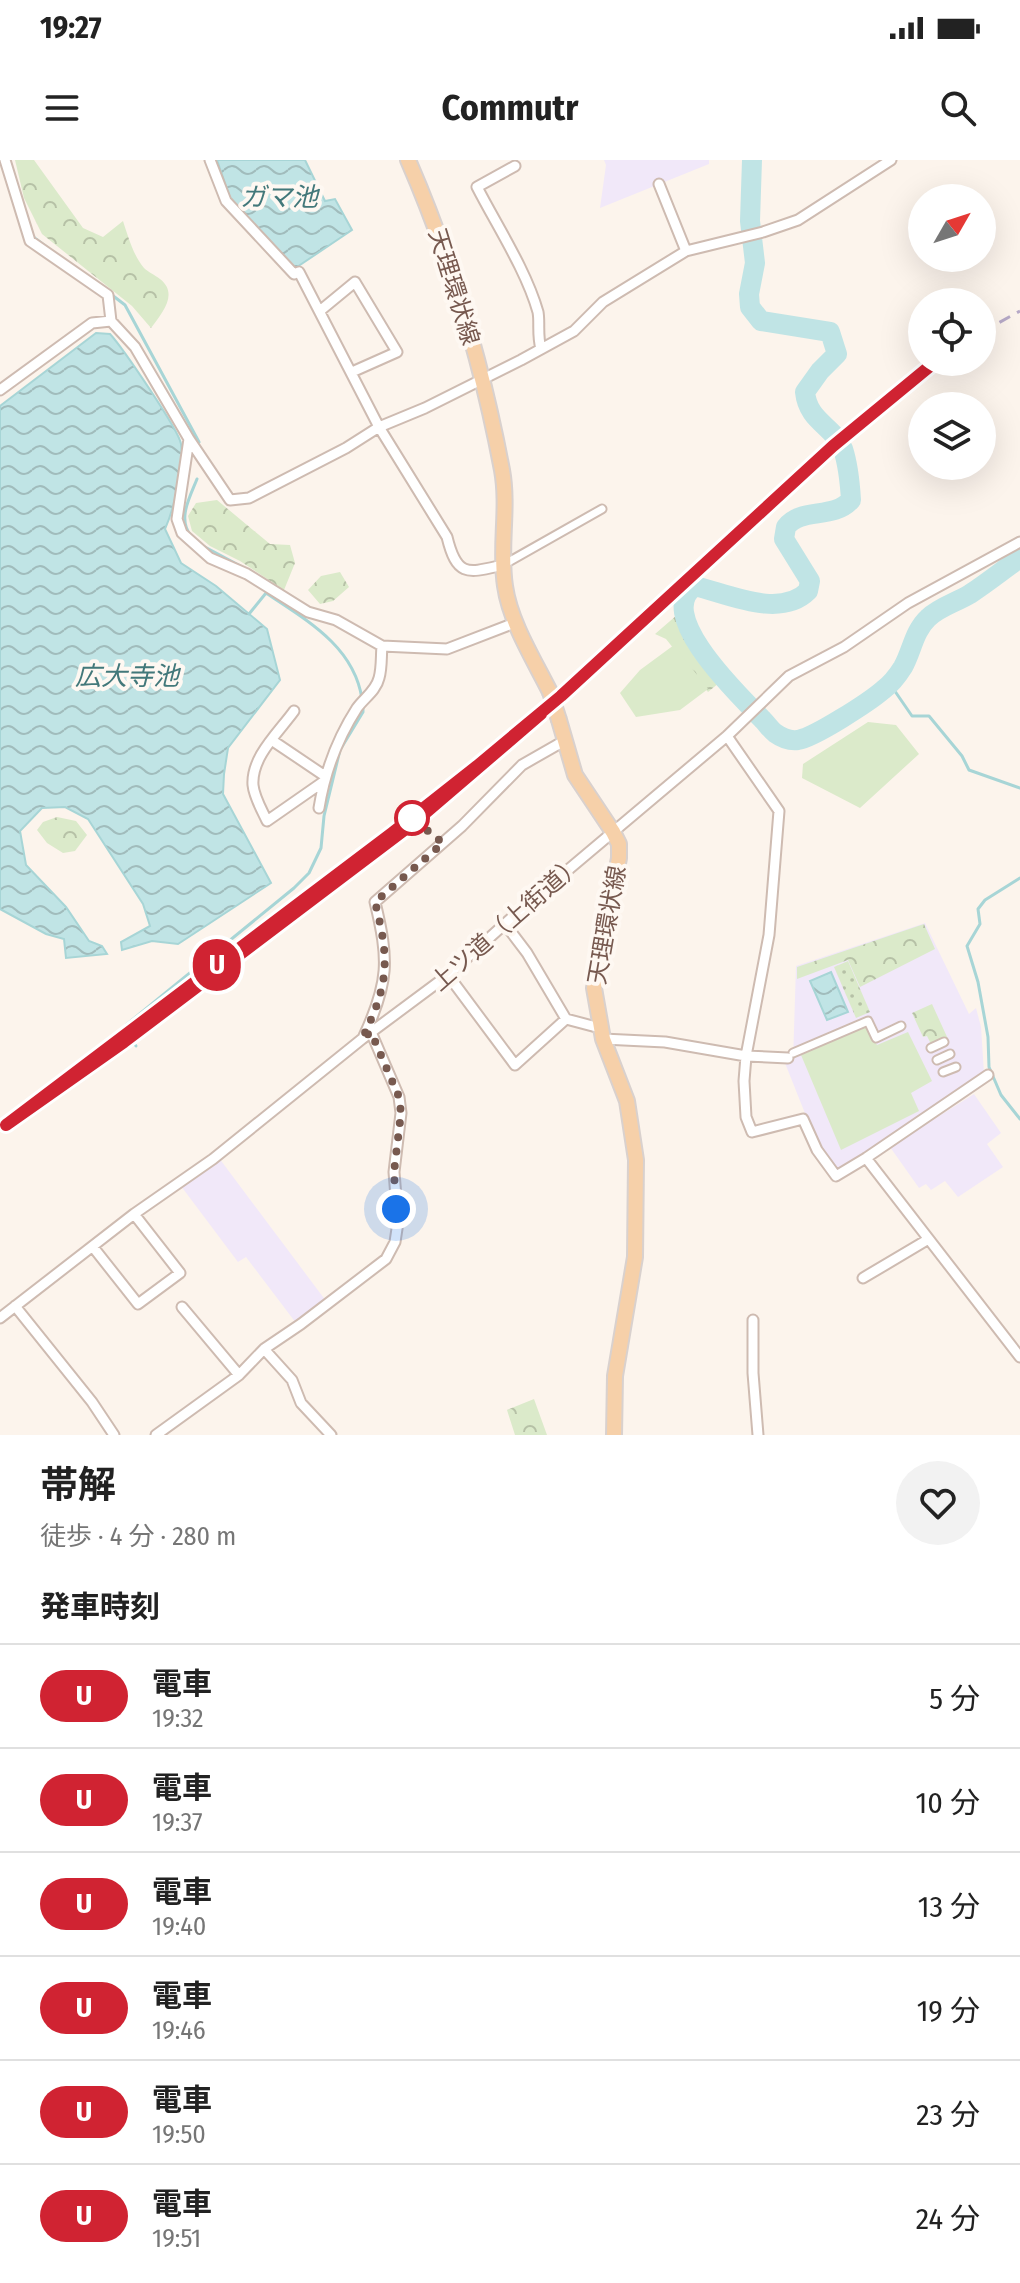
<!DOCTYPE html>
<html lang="ja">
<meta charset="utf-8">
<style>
body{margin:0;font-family:"Fira Sans Condensed","Noto Sans JP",sans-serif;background:#f2f2f2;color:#222;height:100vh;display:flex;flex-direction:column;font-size:30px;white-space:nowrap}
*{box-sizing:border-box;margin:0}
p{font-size:26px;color:#767676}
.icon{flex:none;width:44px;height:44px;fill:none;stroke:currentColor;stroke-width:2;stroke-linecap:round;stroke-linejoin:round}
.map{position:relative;height:1275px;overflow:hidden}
.sheet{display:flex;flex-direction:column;background:#fff;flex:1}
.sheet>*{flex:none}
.badge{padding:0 16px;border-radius:26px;font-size:28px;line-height:52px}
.needle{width:52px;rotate:51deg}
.controls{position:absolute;left:908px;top:24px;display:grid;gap:16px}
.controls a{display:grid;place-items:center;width:88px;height:88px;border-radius:50%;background:#fff;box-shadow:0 8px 32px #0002;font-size:40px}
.you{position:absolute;width:40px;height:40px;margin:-20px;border:6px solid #fff;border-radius:50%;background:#1a73e8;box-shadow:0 0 0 12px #1a73e833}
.map>.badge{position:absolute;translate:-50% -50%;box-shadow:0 0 0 4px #fff}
h2{padding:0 40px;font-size:30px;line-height:72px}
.round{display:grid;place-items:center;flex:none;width:84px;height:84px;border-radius:42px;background:#f2f2f2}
.overview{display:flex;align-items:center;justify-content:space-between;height:136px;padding:0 40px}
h1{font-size:38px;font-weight:700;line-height:60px}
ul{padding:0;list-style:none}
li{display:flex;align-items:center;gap:24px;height:104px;padding:0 40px;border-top:2px solid #e0e0e0}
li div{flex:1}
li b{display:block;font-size:30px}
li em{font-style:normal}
li .badge{min-width:88px;font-weight:700;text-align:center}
.status{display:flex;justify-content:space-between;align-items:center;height:56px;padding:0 40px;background:#fff;direction:ltr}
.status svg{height:22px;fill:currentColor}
header{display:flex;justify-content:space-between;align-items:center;height:104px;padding:0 40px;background:#fff;font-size:36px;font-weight:700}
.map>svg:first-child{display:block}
.education{fill:#f1e8f9}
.grass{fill:url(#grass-dots)}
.forest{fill:url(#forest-crowns)}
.garden{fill:#dbeaca}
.water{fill:url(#water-waves);stroke:#a7d5d6;stroke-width:2}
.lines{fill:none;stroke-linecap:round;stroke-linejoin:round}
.stream{stroke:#a7d5d6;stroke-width:3}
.river{stroke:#c0e4e5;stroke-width:20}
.pedestrian-casing{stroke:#cebbb1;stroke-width:11}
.minor-casing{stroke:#cebbb1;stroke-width:13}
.primary-casing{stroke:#d9d1ce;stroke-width:18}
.pedestrian{stroke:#fff;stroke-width:7}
.minor{stroke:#fff;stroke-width:9}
.primary{stroke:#f6d0a9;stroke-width:14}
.rail{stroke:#b6a9c7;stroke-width:3;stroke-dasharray:12 8;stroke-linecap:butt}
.primary-bridge-casing{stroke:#d9d1ce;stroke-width:18;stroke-linecap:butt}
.primary-bridge{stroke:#f6d0a9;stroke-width:14}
.line-casing{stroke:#fff;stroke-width:18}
.line{stroke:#d02332;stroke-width:12}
.walk{stroke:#77594f;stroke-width:8;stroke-dasharray:0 14.4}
.stop-dot{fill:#fff;stroke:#d02332;stroke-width:4}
.labels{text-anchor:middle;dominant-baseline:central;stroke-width:8;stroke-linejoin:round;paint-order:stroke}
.street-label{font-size:24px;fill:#77594f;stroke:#fef8f2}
.water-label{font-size:26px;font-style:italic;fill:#42787a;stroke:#fef8f2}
</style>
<div class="status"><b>19:27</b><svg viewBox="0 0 49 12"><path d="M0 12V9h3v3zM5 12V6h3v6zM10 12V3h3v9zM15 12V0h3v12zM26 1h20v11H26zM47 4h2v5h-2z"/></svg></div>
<header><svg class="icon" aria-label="menu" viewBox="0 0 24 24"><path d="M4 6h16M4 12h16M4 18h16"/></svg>Commutr<svg class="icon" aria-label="search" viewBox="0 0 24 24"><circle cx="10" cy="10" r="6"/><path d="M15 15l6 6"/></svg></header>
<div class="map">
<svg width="1020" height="1275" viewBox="0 0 1020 1275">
<defs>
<pattern id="grass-dots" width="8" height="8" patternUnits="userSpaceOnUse" patternTransform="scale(2)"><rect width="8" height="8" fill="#dbeaca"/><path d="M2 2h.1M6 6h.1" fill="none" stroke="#b6c1a6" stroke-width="1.8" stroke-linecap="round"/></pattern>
<pattern id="forest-crowns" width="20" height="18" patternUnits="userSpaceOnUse" patternTransform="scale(2)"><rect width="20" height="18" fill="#dbeaca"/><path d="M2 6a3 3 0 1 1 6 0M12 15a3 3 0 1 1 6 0" fill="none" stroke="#b6c1a6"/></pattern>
<pattern id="water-waves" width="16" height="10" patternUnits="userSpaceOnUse" patternTransform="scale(2)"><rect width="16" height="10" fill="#c0e4e5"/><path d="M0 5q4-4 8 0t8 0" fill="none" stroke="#a1bcbc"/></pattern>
</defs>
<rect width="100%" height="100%" fill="#fcf4ec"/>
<!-- education -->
<path class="education" d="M604,0H709V4L600,48L606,5Z
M925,763L969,854L976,848L981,867L984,913L839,1010L833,1008L820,991L785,903L793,902L796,806Z
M974,934L1001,973L987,984L1003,1007L958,1037L945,1021L931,1030L926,1024L919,1028L890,987Z
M219,998L326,1141L296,1163L246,1097L238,1102L181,1026Z"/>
<!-- grass -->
<path class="grass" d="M848,801L870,852L856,858L834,807Z"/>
<!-- forest -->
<path class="forest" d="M15,0H34L83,68L103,77L123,61C128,76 133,95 144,108C148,112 155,115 160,119C179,134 162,153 151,168L132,146L42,74L24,38Z
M217,340L270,384L290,385L295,403L284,430L240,401L210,386L192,371L188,356L196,343Z
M340,412L349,427L333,441L320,444L308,430L321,416Z
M677,455L685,479L719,523L708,532L666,479L655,474Z
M57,657L76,661L87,675L75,691L63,693L47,683L37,670L43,662Z
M924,764L935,789L860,827L848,800L797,819V807Z
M932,844L948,879L932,886L927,876L923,877L912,853Z
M534,1239L547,1275H515L507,1250Z"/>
<!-- garden -->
<path class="garden" d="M674,485L708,529L680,550L636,557L620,533L640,510Z
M868,562L896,565L919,594L860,648L802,618L803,604Z
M866,866L877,885L908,872L932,921L911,933L919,951L841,990L801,895Z"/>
<!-- water -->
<path class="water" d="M217,0H305L325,41L335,39L352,70L294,109L230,38Z
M96,173L110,174C122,187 179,270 181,284C184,306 174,349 165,369L181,403L216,426L267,469L280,520L228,588L224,614L223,634L271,723L178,784L152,781L122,790L121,782L150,766L143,744L88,659L65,647L42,648L20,671L26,705L66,747L89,781L102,786L107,794L66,798L64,779L46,774L0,749V246Z
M831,812L848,852L827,860L810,821Z"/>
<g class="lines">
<!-- stream -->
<path class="stream" d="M32,76L48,88
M112,135L125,145L199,282
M191,376C177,359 190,337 197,319
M203,386L246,409
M249,454L266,433C306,460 354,486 362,539
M890,524L912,556H929L962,596L969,610L1020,628
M1020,718L985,740L978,749L980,764L967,786L978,822L988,877L989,907L1001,935L1020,959
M136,886L125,870L126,865L294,728L309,713L321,688L324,656L340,590L363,552V547"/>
<!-- river -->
<path class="river" d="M752,0L750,61L755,103L749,134L750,147L761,161L830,172L837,194L820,211L805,232C808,262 834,266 843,289C848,304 850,324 851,340C833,360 801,347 786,367L784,379L810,421L808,431C780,459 728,434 695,426C652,454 743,539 763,560C767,564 770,569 775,573C782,578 791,581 798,580C815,577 869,542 883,530C891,524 898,515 903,507C912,491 914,471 928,458C939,447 957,442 970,434C987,423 1003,410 1020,398"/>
<!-- pedestrian casing -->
<g class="pedestrian-casing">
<path id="pedestrian" d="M503,405L602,349
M931,888L944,882
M793,893L868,861L876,878L901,866
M937,900L950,894
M943,912L956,907"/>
</g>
<!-- minor casing -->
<g class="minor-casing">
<path id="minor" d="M5,0L30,81L108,135L111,161
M210,0L226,41L294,114L299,112L379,267L447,377C457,418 468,413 503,405
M515,6L477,27C497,66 526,110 538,152C540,162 537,175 541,189
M659,24L686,91
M321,150L355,122L397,192L352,212
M0,230L92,163L111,161L135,187L189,279L230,340L249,338L346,288L379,267L425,248L521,200L574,171L603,142L686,91L763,72L798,60L891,0
M189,279L177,359L182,373L210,398L247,414L308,452L336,460L382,486L447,489L517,462
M294,551C279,572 251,597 253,625C254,637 262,650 267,661L323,622
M727,576L779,651L769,775L746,896L744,921L746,957L752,972L803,959L817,990L836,1016L866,998L988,915
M273,581L325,616
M319,648C325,611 337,579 357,548C364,538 376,531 379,518C382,508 381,496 382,486
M505,764L527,793L566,859L600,868
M448,815L515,905L566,859
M364,876C389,822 389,800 375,742L462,666L522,605L564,581
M603,879L665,882L746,896L788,898
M866,998L1020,1197
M93,1087L138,1144L180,1113L134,1054
M863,1118L927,1080
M15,1146L92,1242L114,1275
M182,1147L239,1215
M0,1158L134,1054L213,999L362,879L448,815L518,752L727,576L789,516L844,487L908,443L1020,382
M753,1160V1213L758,1275
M264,1189L292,1220L301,1243L331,1275
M156,1275L239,1215L264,1189L301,1164L386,1099L395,1082L398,1062L394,1012L401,953L399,937L371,872"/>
</g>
<!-- primary casing -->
<g class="primary-casing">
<path id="primary" d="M408,0C451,99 482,204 502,310C509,349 499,387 505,426C510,462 534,500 550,532
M559,560L575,615L613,672L619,684V698L594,828L603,879L627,941L636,1000L635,1097L615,1216L614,1275"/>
</g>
<!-- pedestrian -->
<use href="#pedestrian" class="pedestrian"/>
<!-- minor -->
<use href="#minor" class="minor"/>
<!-- primary -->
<use href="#primary" class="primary"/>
<!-- rail -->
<path class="rail" d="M982,172L1020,151
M6,965L124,882L415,662L521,573L833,286L935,202"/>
<!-- primary-bridge casing -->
<g class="primary-bridge-casing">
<path id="primary-bridge" d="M550,532L559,560"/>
</g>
<!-- primary-bridge -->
<use href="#primary-bridge" class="primary-bridge"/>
</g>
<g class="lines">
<!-- line casing -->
<g class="line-casing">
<path id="line" d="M541,554L415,662L124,882L6,965L392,673L477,606L561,536L833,286L935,202"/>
</g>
<!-- line -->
<use href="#line" class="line"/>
<!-- walk -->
<path class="walk" d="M396,1049L394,1012L401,953L399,937L371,872L362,879C389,824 390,801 375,742L443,683L412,658"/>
</g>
<!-- markers -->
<circle class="stop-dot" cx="412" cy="658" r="16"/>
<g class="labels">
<!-- street labels -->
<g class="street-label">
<text transform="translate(454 127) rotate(73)">天理環状線</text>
<text transform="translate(507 763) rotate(-41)">上ツ道（上街道）</text>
<text transform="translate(607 765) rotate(-80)">天理環状線</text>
</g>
<!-- water labels -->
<g class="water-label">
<text x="279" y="37">ガマ池</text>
<text x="127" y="516">広大寺池</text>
</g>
</g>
</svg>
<div class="controls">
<a><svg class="needle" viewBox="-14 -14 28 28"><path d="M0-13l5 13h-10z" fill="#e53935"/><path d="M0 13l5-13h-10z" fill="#767676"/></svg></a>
<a><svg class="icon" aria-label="locate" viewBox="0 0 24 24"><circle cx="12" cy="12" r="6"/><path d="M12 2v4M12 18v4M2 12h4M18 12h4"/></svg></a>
<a><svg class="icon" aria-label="layers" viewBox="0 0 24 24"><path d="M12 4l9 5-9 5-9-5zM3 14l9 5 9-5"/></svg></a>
</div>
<div class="you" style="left:396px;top:1049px"></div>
<b class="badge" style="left:217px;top:805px;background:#d02332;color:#fff">U</b>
</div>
<section class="sheet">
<div class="overview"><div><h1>帯解</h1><p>徒歩 · 4 分 · 280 m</p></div><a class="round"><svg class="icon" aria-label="heart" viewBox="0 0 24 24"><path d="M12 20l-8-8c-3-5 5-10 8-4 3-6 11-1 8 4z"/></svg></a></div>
<h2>発車時刻</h2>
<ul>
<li><span class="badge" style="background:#d02332;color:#fff">U</span><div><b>電車</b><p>19:32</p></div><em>5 分</em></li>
<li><span class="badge" style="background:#d02332;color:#fff">U</span><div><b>電車</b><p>19:37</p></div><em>10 分</em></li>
<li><span class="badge" style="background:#d02332;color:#fff">U</span><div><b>電車</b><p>19:40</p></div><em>13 分</em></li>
<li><span class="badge" style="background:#d02332;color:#fff">U</span><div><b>電車</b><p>19:46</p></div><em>19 分</em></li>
<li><span class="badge" style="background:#d02332;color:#fff">U</span><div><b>電車</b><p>19:50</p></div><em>23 分</em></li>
<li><span class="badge" style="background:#d02332;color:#fff">U</span><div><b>電車</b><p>19:51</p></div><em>24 分</em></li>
</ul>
</section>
